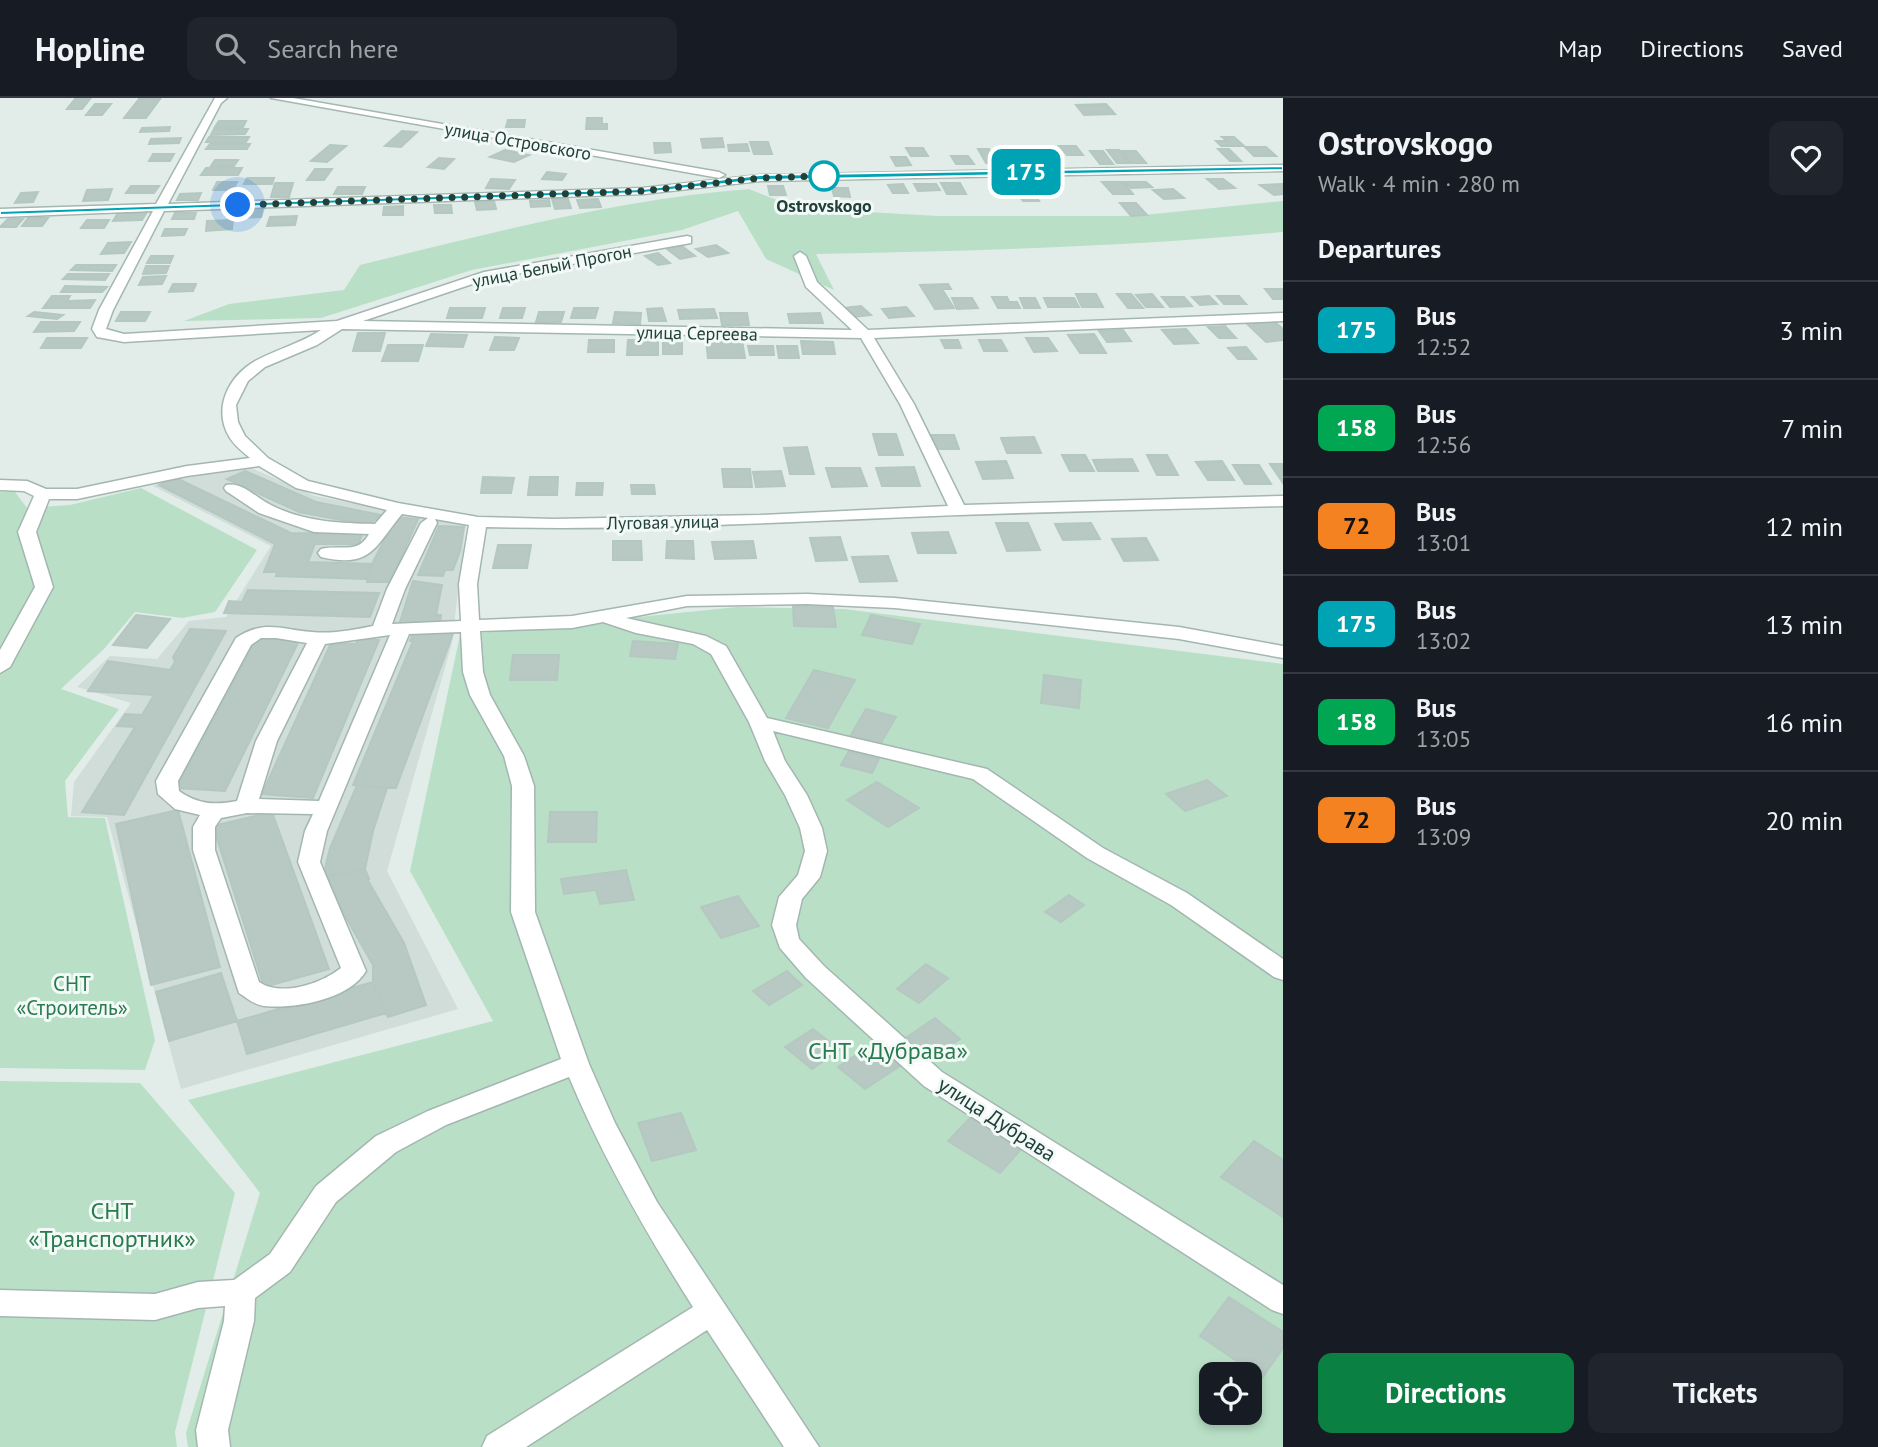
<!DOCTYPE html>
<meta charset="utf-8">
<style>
body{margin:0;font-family:"PT Sans",sans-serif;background:#20242c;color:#f1f3f6;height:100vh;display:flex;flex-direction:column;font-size:26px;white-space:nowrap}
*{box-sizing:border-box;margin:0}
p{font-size:23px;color:#9ea1a6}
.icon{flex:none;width:38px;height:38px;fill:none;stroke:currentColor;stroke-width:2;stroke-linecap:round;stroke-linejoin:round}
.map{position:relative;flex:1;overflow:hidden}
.panel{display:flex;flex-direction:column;background:#171b24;width:595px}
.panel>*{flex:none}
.badge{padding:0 14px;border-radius:10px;font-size:24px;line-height:46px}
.tools{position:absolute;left:1199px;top:1264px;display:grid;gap:14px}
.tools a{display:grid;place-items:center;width:63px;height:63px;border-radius:14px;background:#171b24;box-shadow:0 4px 10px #0003;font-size:35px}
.you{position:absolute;width:35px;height:35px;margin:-18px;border:5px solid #fff;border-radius:50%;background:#1a73e8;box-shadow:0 0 0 10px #1a73e833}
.map>.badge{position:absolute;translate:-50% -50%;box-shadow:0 0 0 4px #fff}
h2{padding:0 35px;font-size:26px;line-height:63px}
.round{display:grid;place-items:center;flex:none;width:74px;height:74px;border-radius:14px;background:#20242c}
.overview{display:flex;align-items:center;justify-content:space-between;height:119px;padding:0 35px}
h1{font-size:33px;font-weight:700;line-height:52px}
.button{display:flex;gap:14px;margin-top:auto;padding:14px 35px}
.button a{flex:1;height:80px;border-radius:14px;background:#0b8043;color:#fff;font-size:28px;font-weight:700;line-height:80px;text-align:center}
.button a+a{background:#20242c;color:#f1f3f6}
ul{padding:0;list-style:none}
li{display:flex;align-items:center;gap:21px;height:98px;padding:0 35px;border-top:2px solid #363941}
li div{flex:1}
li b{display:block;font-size:26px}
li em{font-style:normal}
li .badge{min-width:77px;font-weight:700;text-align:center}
header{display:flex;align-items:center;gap:42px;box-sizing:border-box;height:98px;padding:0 35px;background:#171b24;border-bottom:2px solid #363941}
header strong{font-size:33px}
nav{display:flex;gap:38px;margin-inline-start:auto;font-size:24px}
.search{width:490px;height:63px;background:#20242c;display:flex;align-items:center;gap:18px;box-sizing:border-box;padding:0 24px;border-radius:14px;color:#9ea1a6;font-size:26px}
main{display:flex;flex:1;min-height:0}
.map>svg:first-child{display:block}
.built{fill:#d0ddd8}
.green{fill:#b9e0c6;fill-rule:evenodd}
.building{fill:#b7c9c2;stroke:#b4c8c1;stroke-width:2}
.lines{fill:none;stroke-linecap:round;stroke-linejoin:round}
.minor-casing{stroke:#a4b6b1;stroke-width:3}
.minor{fill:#fff;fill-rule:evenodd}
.line{fill:#00a3b4;stroke:#fff;stroke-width:2}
.walk{stroke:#20403a;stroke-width:7;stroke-dasharray:0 12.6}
.stop-dot{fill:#fff;stroke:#00a3b4;stroke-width:3.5}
.labels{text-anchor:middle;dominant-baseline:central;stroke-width:6;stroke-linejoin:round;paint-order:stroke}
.far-street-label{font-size:18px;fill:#20403a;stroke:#f3f9f7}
.far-stop-label{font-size:18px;font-weight:bold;fill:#20403a;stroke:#f3f9f7}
.park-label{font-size:21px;fill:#277b4d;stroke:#f3f9f7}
.street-label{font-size:21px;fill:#20403a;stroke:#f3f9f7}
.near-park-label{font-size:24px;fill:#277b4d;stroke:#f3f9f7}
</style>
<header>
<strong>Hopline</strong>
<div class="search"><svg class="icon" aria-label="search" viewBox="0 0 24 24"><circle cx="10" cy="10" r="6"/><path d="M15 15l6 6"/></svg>Search here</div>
<nav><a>Map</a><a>Directions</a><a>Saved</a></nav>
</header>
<main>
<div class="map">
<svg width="1283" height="1349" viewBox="0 0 1283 1349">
<rect width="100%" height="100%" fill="#e2ede9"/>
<!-- built -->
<path class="built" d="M244,367L315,398L466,426L452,545L387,773L458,911L181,991L107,719L71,718L74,684L131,605L77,589L110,558L157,561L189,523L226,519L271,448L153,388L179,378Z"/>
<!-- green -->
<path class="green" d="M749,91L797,110L938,118H1134L1283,103V134C1128,149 971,153 816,156L834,192L766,161L738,113L682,132L472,172L321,220L184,223L229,206L344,192L360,167C487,136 619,101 749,91Z
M141,390L257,452L215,514L182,520L135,514L104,551L61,591L119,611L65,683L68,719L105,720L155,942L145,972L0,970V394H15L27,410L70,407Z
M737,509L844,511L1283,566V1349H188L186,1335L260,1095L188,1002L493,923L410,773L460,537ZM1211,1276H1250V1314H1211Z
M0,983L140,985L235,1095L175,1334L177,1349H0Z"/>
<!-- building -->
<path class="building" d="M75,1H90L82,11H67Z
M139,1H160L146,20H124Z
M95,6H111L102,17H86Z
M1106,6L1115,16L1084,17L1076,7Z
M587,20H602V26H607V31H586Z
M508,22H525L524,29H506Z
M219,23H246L243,29H215Z
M170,29L169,33L140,34L142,30Z
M214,31H248L245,36L211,37Z
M402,33L417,34L401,49L385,48Z
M209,39H249L246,44H206Z
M1222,39H1234L1244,48H1221L1216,43H1227Z
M181,40L179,45L149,46L151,41Z
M722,40L724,49L703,50L701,41Z
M750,44H768L772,56H754Z
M654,45H670L671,54L655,55Z
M210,46H250L247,51H206Z
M747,46L749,53H729L728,47Z
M330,47L346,48L327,64L311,63Z
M1059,48H1076L1083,57H1067Z
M1245,49H1266L1276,58H1254Z
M906,50H923L928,58H911Z
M978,51H989L998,65H986Z
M1218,51H1229L1241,63H1230Z
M505,52L529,57L514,64L490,59Z
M1107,52H1119L1130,65H1117Z
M1090,53H1103L1113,66H1100Z
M1122,53H1136L1146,65H1132Z
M1012,55H1026L1033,65H1019Z
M1054,55L1061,65H1047L1039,56Z
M153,56H174L170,63H149Z
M951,58H968L974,66H956Z
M891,59H906L911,67L896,68Z
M439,60L454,61L444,71L428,69Z
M215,62H238L234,68H211Z
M206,70H242L238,77H201Z
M315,71H332L324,82H307Z
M547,74L566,76L562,82L542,81Z
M247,80H274L272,86H244Z
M491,81L515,82L509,91L486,90Z
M1207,81H1223L1235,90L1219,91Z
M217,84H237L233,92H213Z
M1102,84H1123L1133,96H1113Z
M1125,84H1146L1152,89L1131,90Z
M275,85H293L289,99H271Z
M941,85H960L966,96H947Z
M903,86L908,95H893L888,87Z
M914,86H936L940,92L918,93Z
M1283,86V96L1274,97L1260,87Z
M131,88H159L154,95H126Z
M768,88H783L786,97H770Z
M338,89H365L362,96H334Z
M832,90H848L850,99L834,98Z
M112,91L108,102L83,103L87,92Z
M1014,91H1030L1039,103H1023Z
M1173,91L1184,100L1164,101L1153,92Z
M38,94L33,104L15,105L21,95Z
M201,95L198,102H177L180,96Z
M552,101H568L571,110L555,111Z
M598,101L601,109L580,110L577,102Z
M549,102L550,108L531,109L530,103Z
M494,103L496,111L477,112L475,104Z
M1120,105H1136L1147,117L1131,118Z
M434,107H451L452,115H435Z
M403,108V117H383L384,109Z
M263,110L261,119L234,120L236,111Z
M147,114L142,122L113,123L118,115Z
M175,115H196L194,121H172Z
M297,118L295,127L267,128L270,119Z
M28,120H48L42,128H22Z
M8,121H23L16,129H0Z
M87,122H109L104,130H81Z
M233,122L232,131L206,133L207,123Z
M165,131H187L184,137L162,138Z
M131,144L124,155L101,156L108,145Z
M716,147L728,155L708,159L696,151Z
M682,148L695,158L680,161L667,151Z
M658,155L670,165L658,167L645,158Z
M151,158H173L170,165H147Z
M76,167H116L112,173L71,172Z
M146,168H169L166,175L143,176Z
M68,176H109L105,182L63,181Z
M166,178L162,186L139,187L143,179Z
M173,186H196L193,193L169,194Z
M948,186L951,191H942L954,210L935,211L920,187Z
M65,188L107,189L102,194H61Z
M1265,191H1283V201H1273Z
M1076,196H1096L1103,209H1082Z
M1117,196H1131L1143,210H1128Z
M1152,196L1163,209H1146L1136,197Z
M52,198H70L67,203L95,202L90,210H43Z
M1209,198L1217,206L1200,207L1192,199Z
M1217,198H1239L1246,206H1224Z
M992,199H1007L1009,204H1017L1020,210H998Z
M1162,199H1184L1192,208L1170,209Z
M952,200H972L978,210L957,211Z
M1020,200H1035L1040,210H1024Z
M1044,200H1074L1079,209H1048Z
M861,208L871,217L853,219L843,210Z
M906,209L914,218L889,220L882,211Z
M450,210H485L482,220H447Z
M503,210H525L522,220H500Z
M574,210H598L595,220H571Z
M662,210L666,223H649L647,211Z
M714,211L717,220L680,221L678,212Z
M34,214L63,217L57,221L28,218Z
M121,214H150L145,223H116Z
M539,214H564L561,224H536Z
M615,214L641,215L640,226L613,225Z
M720,215H747L749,227H722Z
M820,215L823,225H790L788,216Z
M1274,223L1283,231V242L1266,244L1245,224Z
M41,224H80L74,233L34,234Z
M1225,228L1236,240H1219L1208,229Z
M1186,231L1198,245L1174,246L1162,232Z
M1123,232L1131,243L1107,244L1099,233Z
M358,235H385L380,253H353Z
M431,236L467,237L463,249L426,248Z
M1094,236L1106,255H1080L1068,237Z
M495,239L519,240L514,252H490Z
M47,240H87L81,250H41Z
M1026,240H1048L1057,253L1034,254Z
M589,242H614V254H588Z
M628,242H658V257H627Z
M706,242H742L745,260H708Z
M941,242H958L961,250H945Z
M979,242H1001L1007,253H984Z
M663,243H682V256H663Z
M801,243L833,244L835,256H803Z
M388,247H423L418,263H382Z
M748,248H773L774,257H750Z
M777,248H797L799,260H779Z
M1246,249L1256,261H1238L1228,250Z
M873,336H896L903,357H879Z
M929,337H954L959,351H934Z
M1034,339L1041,355H1007L1001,340Z
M807,349L814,376H790L784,350Z
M1062,357H1085L1094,373H1070Z
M1147,357H1167L1178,377H1157Z
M1132,361L1138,373H1098L1093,362Z
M1006,363L1013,380L983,381L976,364Z
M1222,363L1234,382H1208L1196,364Z
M1270,366H1283V385Z
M1233,367H1259L1271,386H1245Z
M914,369L920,388H882L876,370Z
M826,370H860L867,388L832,389Z
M722,371H750L752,389H724Z
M245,373L316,404L381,417L368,427L299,414L227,381Z
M781,373L785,388L756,389L753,374Z
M483,379L514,380L511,395H481Z
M530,379H558L557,397H528Z
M176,380L291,435L362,436L359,446H315L308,464L372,466L367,481L276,478L277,474H264L275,446L159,387Z
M577,385H603L602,397H576Z
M631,387H654L655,396H632Z
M396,419L418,421L390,484H367L372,466Z
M996,425H1028L1040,452L1007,453Z
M1091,425L1100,441L1063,442L1055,426Z
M439,428L464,429L460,453L453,472H445L443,478L418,477Z
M948,434L956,455H918L912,435Z
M840,439L847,462L816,463L810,440Z
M1146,440L1158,462L1124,463L1112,441Z
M613,443H641L642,462H613Z
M667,443H693L694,461L666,460Z
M753,443L756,460L715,461L712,444Z
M498,447H531L527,470H493Z
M888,458L897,483L860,484L852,459Z
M413,483L442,487L436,517H441L440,527H399Z
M248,492L379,495L370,519L224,515L229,503L242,504Z
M793,508L833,509L836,529L794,528Z
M136,517L170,521L147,550L113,547Z
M871,517L920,526L912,546L862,537Z
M190,531L226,533L124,717L82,714L135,629L117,628L125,616L142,617L154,597L88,593L108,563L170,572L175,564L173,559Z
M414,533L453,536L396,690L353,687L413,543H410Z
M257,540L299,543L225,693L176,690Z
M359,540L379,542L313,700L262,696L331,545L356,546Z
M633,543L678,546L675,561L630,558Z
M513,557H559L557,582H510Z
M814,572L855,582L828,630L786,620Z
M1044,577L1081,582L1079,610L1041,605Z
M866,611L896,619L879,648L849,640Z
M849,653L879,661L872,675L841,667Z
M1207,682L1227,698L1185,713L1166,696Z
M877,684L919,710L888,729L847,702Z
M357,687L387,690L373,733L365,771L323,779L330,750Z
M178,712L220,869L151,887L116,726Z
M272,714L329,871L264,889L213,728Z
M550,714H597L596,744H548Z
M365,771L369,781H367L404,845L426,907L388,919L373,884V867L323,779Z
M626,772L634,802L600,806L596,792L564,796L561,781Z
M1069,797L1084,807L1061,824L1045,814Z
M738,798L759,828L721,840L701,809Z
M926,866L948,880L919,905L897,891Z
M787,873L802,887L769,907L753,893Z
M221,875L237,923L169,943L156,894Z
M373,884L386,915L247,956L237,923Z
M935,920L960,941L932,959L907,939Z
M813,931L840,952L812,971L785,949Z
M873,946L900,968L865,991L838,969Z
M681,1015L696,1052L652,1063L638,1025Z
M971,1019L1022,1050L1000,1075L948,1043Z
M1254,1043L1283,1062V1119L1221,1079Z
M1229,1199L1283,1234V1250L1262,1280L1200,1238Z"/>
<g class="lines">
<!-- minor casing -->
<g class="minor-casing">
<path id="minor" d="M215,0H227L221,5L168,106L643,90L760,77L1283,67V73L760,83L643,96L164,113L113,212L106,231L124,236L337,223L484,174L687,138L691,139V145L487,181L363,223L852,232L806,189L794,158L800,154L806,158L817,184L868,232L1283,215V223L874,240L914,306L964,407L1283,398V408C1175,411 1067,413 959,417C801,423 644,433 486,429L477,486L479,522L572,518L687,498L807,496L895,500L1179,529L1283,548V560L1179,541L895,510L807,506L687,508L626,520L706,538L726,548L767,620L987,671L1103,750L1187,795L1283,861V882L1274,879L1171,807L1087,760L973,681L773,633L785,663L807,697L822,730L827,753L820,779L802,801L796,827L799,841L824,868L942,974L1283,1187V1216L1272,1212L924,988L806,880L780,850L772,827L779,799L798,777L805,753L800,730L785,697L765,663L749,624L711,556L693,546L636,535L603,524L572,530L480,533L483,574L490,597L524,658L534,688L535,814L589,966L615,1025L657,1104L819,1349H784L707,1232L526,1349H482L487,1338L693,1209C646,1135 603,1060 569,979L446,1027L396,1054L336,1104L290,1174L255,1200L254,1223L228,1332L230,1349H198L196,1332L224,1223L225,1208L198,1210L155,1222L0,1218V1192L155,1196L198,1184L234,1182L270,1156L316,1088L376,1038L428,1013L561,961L511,814L512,688L504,658L470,597L463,574L461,534L409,536L327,733L320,764L366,873C349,902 294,911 264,908C254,907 247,900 239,895L193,752V729L200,717L175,711L158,696L156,683L236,540C264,521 282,532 312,534C333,536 353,532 373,528L387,491L421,425L428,420L402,416C375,448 372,471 321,459L318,455L321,451C340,446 358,457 369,436L314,434L259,415L226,393L224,390L226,387C242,383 256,400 269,406C303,424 338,425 375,426L387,412L296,390L259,368L187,378L77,401H49L36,434L53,489L10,569L0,575V552L35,489L18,434L34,398L24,393L0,392V382L27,383L46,391H77L187,368L250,360C243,354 235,348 230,340C212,311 228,278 257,262C278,251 301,245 321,232L124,244L97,239L92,231L99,212L153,113L0,119V111L156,106ZM342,231L861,240L900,306L948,408L760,417L553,421L478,419L398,405L308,383L268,360L245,338L238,324L236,307L248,283L265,269L317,247ZM435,421L469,427L459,486L461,523L392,526L405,491L437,425ZM390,537L319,703L259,701L277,643L325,546ZM261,540H276L307,545L256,643L237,703C215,707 199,707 179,693L178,683L251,547ZM247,715L313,716L305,733L298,764L341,870C321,886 281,899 259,884L215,752V729L221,720Z
M271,0H293L719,74L725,77L719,80Z"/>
</g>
<!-- minor -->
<use href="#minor" class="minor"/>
</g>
<!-- line -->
<path class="line" d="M1283,68V72L760,82L643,95L0,117V113L643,91L760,77Z"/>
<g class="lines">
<!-- walk -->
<path class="walk" d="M238,107L643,93L760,80L824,78"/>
</g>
<!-- markers -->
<circle class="stop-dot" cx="824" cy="78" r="14"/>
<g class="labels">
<!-- far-street labels -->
<g class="far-street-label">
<text transform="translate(518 43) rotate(10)">улица Островского</text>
<text transform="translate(552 168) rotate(-11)">улица Белый Прогон</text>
<text transform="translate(697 235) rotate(1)">улица Сергеева</text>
<text transform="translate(663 424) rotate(-1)">Луговая улица</text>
</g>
<!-- far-stop labels -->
<g class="far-stop-label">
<text x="824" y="107">Ostrovskogo</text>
</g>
<!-- park labels -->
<g class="park-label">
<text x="72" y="885">СНТ<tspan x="72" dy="24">«Строитель»</tspan></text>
</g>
<!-- street labels -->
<g class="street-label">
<text transform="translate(997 1021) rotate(33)">улица Дубрава</text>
</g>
<!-- near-park labels -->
<g class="near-park-label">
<text x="888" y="952">СНТ «Дубрава»</text>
<text x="112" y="1112">СНТ<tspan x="112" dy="28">«Транспортник»</tspan></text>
</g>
</g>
</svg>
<div class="tools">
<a><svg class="icon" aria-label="locate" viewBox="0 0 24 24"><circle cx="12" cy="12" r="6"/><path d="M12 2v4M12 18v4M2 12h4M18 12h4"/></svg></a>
</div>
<div class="you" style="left:238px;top:107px"></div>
<b class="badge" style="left:1026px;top:74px;background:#00a3b4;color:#fff">175</b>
</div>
<section class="panel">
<div class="overview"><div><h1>Ostrovskogo</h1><p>Walk · 4 min · 280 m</p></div><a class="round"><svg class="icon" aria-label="heart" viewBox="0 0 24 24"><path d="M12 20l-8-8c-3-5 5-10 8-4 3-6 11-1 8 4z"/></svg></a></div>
<h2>Departures</h2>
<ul>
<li><span class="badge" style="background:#00a3b4;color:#fff">175</span><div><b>Bus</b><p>12:52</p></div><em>3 min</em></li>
<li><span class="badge" style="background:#00a651;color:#fff">158</span><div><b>Bus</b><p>12:56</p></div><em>7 min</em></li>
<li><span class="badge" style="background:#f58220;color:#111">72</span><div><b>Bus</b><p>13:01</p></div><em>12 min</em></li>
<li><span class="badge" style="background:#00a3b4;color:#fff">175</span><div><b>Bus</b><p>13:02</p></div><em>13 min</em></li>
<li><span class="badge" style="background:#00a651;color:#fff">158</span><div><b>Bus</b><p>13:05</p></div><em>16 min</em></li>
<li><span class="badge" style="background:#f58220;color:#111">72</span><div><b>Bus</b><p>13:09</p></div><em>20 min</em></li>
</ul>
<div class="button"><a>Directions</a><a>Tickets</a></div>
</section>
</main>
